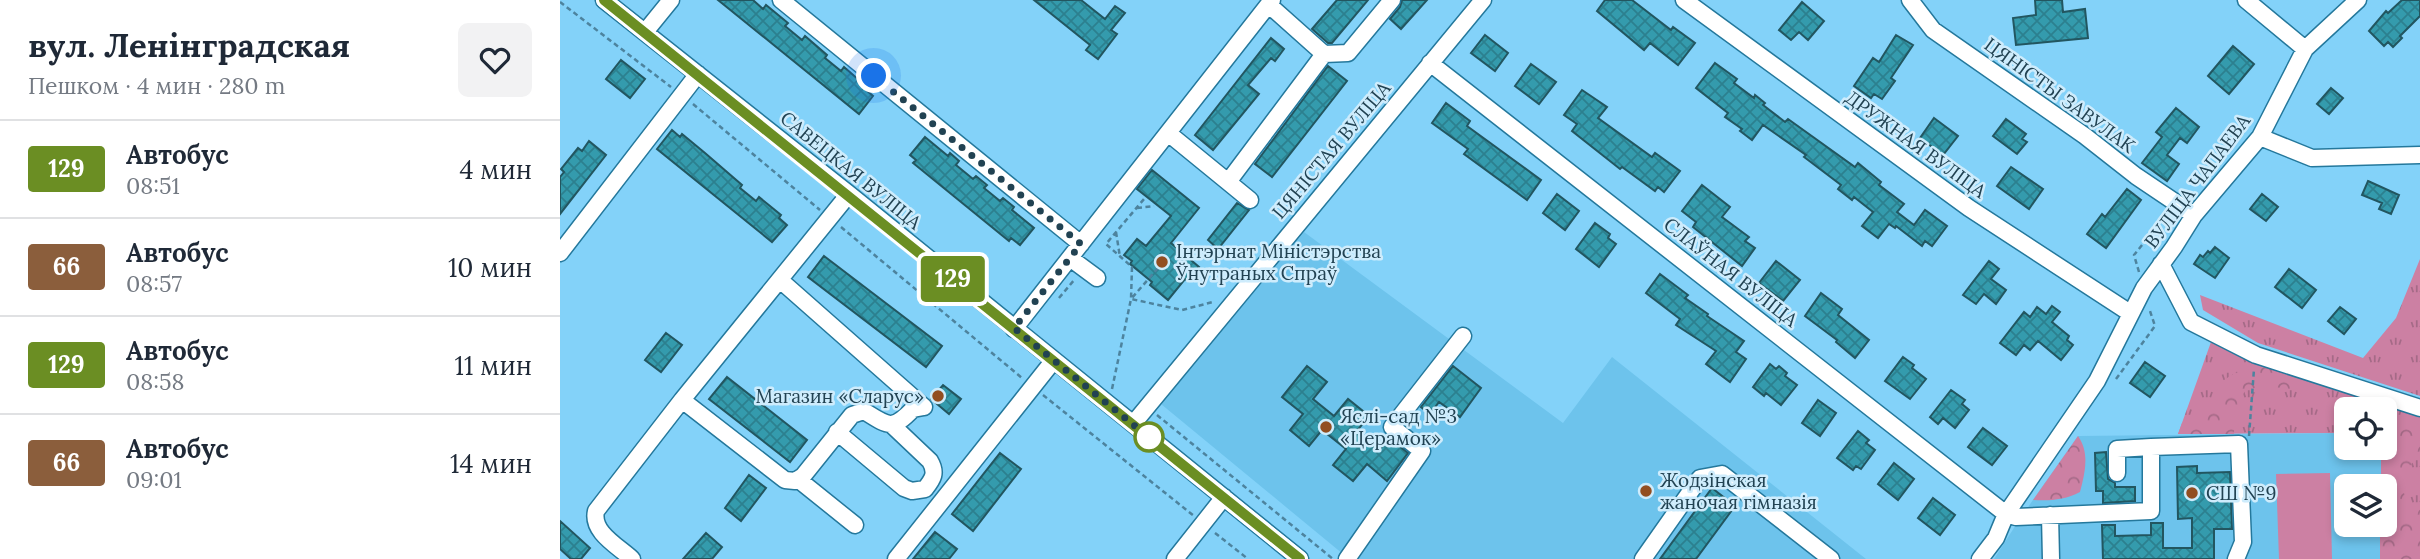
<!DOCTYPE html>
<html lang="ru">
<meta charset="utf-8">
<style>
body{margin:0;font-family:Lora,serif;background:#f2f2f3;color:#1f2937;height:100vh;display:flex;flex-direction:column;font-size:26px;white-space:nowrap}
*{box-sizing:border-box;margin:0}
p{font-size:23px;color:#747a83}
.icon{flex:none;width:38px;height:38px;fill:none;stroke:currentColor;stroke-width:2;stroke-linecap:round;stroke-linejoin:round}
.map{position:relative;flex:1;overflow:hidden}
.side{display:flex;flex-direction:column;background:#fff;width:560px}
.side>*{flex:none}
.badge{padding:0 14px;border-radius:5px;font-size:24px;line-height:46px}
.tools{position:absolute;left:1774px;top:397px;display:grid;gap:14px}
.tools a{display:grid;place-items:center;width:63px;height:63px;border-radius:10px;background:#fff;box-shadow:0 4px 10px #0003;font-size:35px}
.you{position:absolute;width:35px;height:35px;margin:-18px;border:5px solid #fff;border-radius:50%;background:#1a73e8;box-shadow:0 0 0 10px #1a73e833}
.map>.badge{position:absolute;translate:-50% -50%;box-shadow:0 0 0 4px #fff}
.round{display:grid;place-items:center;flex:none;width:74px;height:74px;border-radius:10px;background:#f2f2f3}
.overview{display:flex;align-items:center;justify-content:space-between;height:119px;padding:0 28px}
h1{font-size:33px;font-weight:700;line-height:52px}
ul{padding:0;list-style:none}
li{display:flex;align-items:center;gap:21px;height:98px;padding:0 28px;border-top:2px solid #e0e1e3}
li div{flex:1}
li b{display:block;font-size:26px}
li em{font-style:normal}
li .badge{min-width:77px;font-weight:700;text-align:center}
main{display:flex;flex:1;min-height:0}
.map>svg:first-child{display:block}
.built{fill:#6dc3ec}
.grass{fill:url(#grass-tufts)}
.forest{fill:url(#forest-crowns)}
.garden{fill:#cc80a3}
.building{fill:url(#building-cross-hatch);stroke:#225660;stroke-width:2}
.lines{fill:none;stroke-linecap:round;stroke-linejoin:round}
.minor-casing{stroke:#24789c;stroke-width:19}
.path{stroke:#4d839e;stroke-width:2.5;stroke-dasharray:5 3.5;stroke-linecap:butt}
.minor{stroke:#fff;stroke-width:16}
.line-casing{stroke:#fff;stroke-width:16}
.line{stroke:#6b8e23;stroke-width:10}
.walk{stroke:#214252;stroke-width:7;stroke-dasharray:0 12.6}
.poi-dot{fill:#924e21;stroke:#ceecfc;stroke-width:2.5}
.stop-dot{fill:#fff;stroke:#6b8e23;stroke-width:3.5}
.labels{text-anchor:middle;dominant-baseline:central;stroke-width:5;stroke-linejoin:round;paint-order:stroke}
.street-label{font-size:19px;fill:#214252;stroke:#ceecfc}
.poi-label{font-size:19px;fill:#214252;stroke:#ceecfc;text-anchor:start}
</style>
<main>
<section class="side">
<div class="overview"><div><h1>вул. Ленінградская</h1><p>Пешком · 4 мин · 280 m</p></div><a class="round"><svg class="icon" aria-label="heart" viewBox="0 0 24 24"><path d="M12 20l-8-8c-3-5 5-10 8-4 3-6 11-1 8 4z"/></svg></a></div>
<ul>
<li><span class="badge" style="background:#6b8e23;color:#fff">129</span><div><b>Автобус</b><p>08:51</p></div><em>4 мин</em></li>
<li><span class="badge" style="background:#8b5e3c;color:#fff">66</span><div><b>Автобус</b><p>08:57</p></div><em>10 мин</em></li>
<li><span class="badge" style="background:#6b8e23;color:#fff">129</span><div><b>Автобус</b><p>08:58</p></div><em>11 мин</em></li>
<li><span class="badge" style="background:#8b5e3c;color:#fff">66</span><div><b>Автобус</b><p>09:01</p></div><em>14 мин</em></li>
</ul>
</section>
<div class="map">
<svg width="1860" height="559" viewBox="0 0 1860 559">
<defs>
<pattern id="grass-tufts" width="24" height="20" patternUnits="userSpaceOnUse" patternTransform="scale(1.75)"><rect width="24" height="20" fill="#cc80a3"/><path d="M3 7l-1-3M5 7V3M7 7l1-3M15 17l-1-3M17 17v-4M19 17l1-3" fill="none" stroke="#a56a87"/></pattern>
<pattern id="forest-crowns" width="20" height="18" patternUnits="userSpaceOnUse" patternTransform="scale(1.75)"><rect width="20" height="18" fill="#cc80a3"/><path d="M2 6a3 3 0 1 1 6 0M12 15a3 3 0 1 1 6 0" fill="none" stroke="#a56a87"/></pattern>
<pattern id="building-cross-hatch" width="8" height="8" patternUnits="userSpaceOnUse" patternTransform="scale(1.75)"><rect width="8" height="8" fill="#349bad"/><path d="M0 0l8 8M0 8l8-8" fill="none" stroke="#2c808f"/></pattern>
</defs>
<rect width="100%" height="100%" fill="#83d2f9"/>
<!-- built -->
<path class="built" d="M744,232L1003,423L1052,357L1306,559H789L601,404Z
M1787,433V448H1821V486H1787V525H1820V559H1434L1461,517L1518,436Z"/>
<!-- grass -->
<path class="grass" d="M1860,259V396L1698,343L1643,310L1640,295L1803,358L1836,318Z
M1651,342L1860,415V559H1820V525H1825V486H1821V448H1825V410H1787V433L1618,434Z"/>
<!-- forest -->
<path class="forest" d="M1710,367L1748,384L1744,390C1721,389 1708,384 1685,390L1674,417V434H1618L1622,423L1633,425L1646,415L1667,378L1681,369Z
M1860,423V457C1839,472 1841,482 1847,505H1860V559H1820V525H1825V486H1821V448H1825V431Z
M1518,436C1530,453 1525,473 1520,492C1505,500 1490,501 1473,500Z"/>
<!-- garden -->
<path class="garden" d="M1770,473L1772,559H1719L1716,474Z"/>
<!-- building -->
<path class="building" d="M158,0H193L203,9L206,5L228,23L225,26L242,40L245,36L267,55L265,58L281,71L284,67L307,87L305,89L313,96L299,114Z
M474,0H521L545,19L555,6L565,13L551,30L557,34L538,59L526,50L530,45Z
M777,0H808L772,43H768L752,29Z
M842,0H867L841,29L830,19L840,7Z
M1045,0H1072L1111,30L1113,27L1135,43L1118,65L1090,43L1084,50L1037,11Z
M1475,0H1502L1503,12L1525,9L1528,38L1456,45L1453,18L1476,15Z
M1842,0H1860V16L1840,36L1842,38L1833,47L1828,42L1824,46L1809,31L1826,11L1828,13Z
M1242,2L1264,21L1248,40L1239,32L1231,40L1219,30Z
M925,35L948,53L935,71L911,53Z
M1336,35L1353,45L1331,78L1335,81L1322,99L1314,94L1311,98L1294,86L1313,58L1319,62Z
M711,38L724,49L715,61L711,58L688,85L699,94L653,150L635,135Z
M1673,46L1694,64L1669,94L1648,76Z
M61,60L85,79L70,98L46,79Z
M1155,63L1177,79L1174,83L1194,98L1195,95L1205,103L1203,105L1225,122L1228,119L1295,167L1298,163L1321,182L1319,185L1344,204L1337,212L1354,225L1365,210L1387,226L1372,246L1365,241L1362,246L1336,226L1335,228L1329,224L1318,238L1302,226L1313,212L1294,197L1292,200L1278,189L1281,185L1244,157L1246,155L1203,125L1192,140L1180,131L1182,129L1165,117L1168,113L1136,88Z
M971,64L996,82L979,104L955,86Z
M768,66L787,81L712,177L695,164Z
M1771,88L1783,98L1769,114L1757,104Z
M1022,90L1047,107L1038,118L1092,157L1095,153L1120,171L1104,192L1098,187L1095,191L1062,167L1060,169L1012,131L1017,124L1004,115Z
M886,103L910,121L907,126L981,180L967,200L904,154L908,149L872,123Z
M1616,108L1639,127L1627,143L1620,138L1607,155L1619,164L1607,181L1582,163L1602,137L1596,132Z
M1374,118L1398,136L1383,155L1360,138Z
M1446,119L1466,134L1462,139L1467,142L1457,154L1433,136Z
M112,130L120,137L122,134L145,153L182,185L180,188L196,201L199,197L221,215L219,218L227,225L212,242L97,149Z
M365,137L388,156L390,153L399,161L396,165L413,179L416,176L427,185L424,188L440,201L443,198L454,207L452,210L474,228L460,245L451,238L449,241L353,163L356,160L350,155Z
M29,141L46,155L0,214V177L4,172L1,169L18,148L22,151Z
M1451,167L1483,189L1469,209L1437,186Z
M592,170L639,208L611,243L639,267L628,281L625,279L608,300L590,285L592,282L570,264L572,261L564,255L577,239L586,246L611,216L577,189Z
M1808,181L1839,195L1831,214L1819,209L1822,203L1802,195Z
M1142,185L1170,207L1162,217L1189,237L1185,241L1195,248L1182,266L1133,227L1136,222L1122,211Z
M1567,189L1581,200L1546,248L1527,234L1542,214L1545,217Z
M997,194L1019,211L1005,230L983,213Z
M1702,194L1718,207L1706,221L1690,209Z
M677,203L689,210L658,249L648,240Z
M1035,223L1050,234L1048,238L1056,244L1039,267L1016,249Z
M1655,247L1669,258L1655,278L1634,264L1640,255L1643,257L1648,251L1650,253Z
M264,256L382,346L366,367L248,277Z
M1216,261L1240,280L1223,301L1199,283Z
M1429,261L1439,269L1431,279L1446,290L1436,304L1424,294L1416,304L1403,295Z
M1729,269L1756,290L1742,308L1715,287Z
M1100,274L1128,295L1125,298L1148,314L1147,316L1184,341L1176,352L1186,359L1170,382L1146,364L1156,351L1116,325L1120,319L1086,293Z
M1261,293L1282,309L1278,315L1309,340L1295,358L1276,342L1277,340L1245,316Z
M1492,306L1500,312L1492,322L1509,336L1507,340L1513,345L1501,360L1478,341L1470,350L1464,345L1456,355L1440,343L1464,312L1470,317L1477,307L1486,314Z
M1780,307L1796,319L1784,334L1768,321Z
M106,333L122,345L101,372L85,360Z
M1343,357L1354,365L1352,368L1366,379L1350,399L1325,381Z
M1585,362L1605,376L1590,397L1570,383Z
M1210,364L1216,369L1219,366L1227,373L1225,376L1237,385L1221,405L1206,393L1204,396L1193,387Z
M747,366L767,382L753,399L774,416L788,399L809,416L796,432L819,450L829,438L848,453L827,481L807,464L793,481L773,465L786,449L762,430L749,446L730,430L743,414L722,397Z
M893,366L921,388L900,417L879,402L870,414L861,407Z
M167,377L247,440L230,462L149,399Z
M383,385L401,399L389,414L371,399Z
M1391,390L1405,400L1402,404L1409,410L1395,428L1383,418L1378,424L1370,417Z
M1258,400L1276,413L1260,436L1242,423Z
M1423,428L1447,446L1432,465L1408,447Z
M1298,431L1309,440L1306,443L1315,450L1301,469L1296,466L1293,470L1277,458Z
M1546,452L1548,479L1555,483V487H1575V501L1543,503V491H1536L1535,453Z
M440,453L461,469L413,531L392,514Z
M1334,463L1354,479L1338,500L1318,484Z
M1637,466V473L1670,472L1672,529H1654V559H1543L1542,525H1555V536L1591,535V523H1603V548H1632V518L1618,519L1617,467Z
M189,475L206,488L181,521L165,508Z
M1152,488L1175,506L1136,559H1100Z
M1373,498L1395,515L1380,535L1358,518Z
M0,521L30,548L21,559H11L0,549Z
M375,532L397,549L389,559H353Z
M146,533L162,547L152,559H123Z"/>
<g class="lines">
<!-- minor casing -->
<g class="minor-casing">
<path id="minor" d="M44,0L289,194L740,559
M221,0L521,244
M1124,0L1409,208L1570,313
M1350,0L1373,30L1525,136L1576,176L1634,215
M1686,0L1745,49
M85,32L111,0
M764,54L788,53L832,0
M870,63L1446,514L1456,517L1591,511V447L1679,444L1683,542L1676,559
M608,133L668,182L764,54L709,5
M1700,137L1752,158L1860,155
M668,182L690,200
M289,194L122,400L225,480L235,481L243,476L292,415L304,411C328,426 332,431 353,409L364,407
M0,253L138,74
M510,258L537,278
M1601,264L1631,322L1696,355L1860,408
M220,280L364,407
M454,329L712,0
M573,424L923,0
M277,432L344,488L352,491L365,489C373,479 377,473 370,461L332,425
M1557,473V449L1591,447
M239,480L295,525
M1490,515L1491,559
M72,559C58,546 31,532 36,511L122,400
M336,559L494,360
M615,559L664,497
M787,559L862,451L832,427L903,336
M1083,559L1140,478L1162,474L1271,559
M1420,559L1436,538L1446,514L1537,381L1584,288L1614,247L1634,215L1700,137L1745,49L1798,0"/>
</g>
<!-- path -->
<path class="path" d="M0,2L111,87
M133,104L260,210
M577,208L594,206
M281,227L462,378
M556,232L560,257
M598,268L571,299L622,310L653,302
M1579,272L1574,255L1607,214
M499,298L515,279
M1556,379L1595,326L1589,308
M552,389L571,299L572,267L546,244L584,199
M483,395L634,516
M597,415L773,559
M1689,436L1694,369
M655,533L688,559"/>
<!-- minor -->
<use href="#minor" class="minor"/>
</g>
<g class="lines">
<!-- line casing -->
<g class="line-casing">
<path id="line" d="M44,0L740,559"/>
</g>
<!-- line -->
<use href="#line" class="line"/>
<!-- walk -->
<path class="walk" d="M314,76L521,244L454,328L591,439L589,437"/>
</g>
<!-- markers -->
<g class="poi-dot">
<circle cx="602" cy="262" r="7"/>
<circle cx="378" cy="396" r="7"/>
<circle cx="766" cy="427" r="7"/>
<circle cx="1086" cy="491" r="7"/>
<circle cx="1632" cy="493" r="7"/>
</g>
<circle class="stop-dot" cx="589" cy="437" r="14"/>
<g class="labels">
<!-- street labels -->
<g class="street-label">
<text transform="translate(1500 95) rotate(36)">ЦЯНІСТЫ ЗАВУЛАК</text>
<text transform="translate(1356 144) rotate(36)">ДРУЖНАЯ ВУЛІЦА</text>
<text transform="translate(771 150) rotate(-50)">ЦЯНІСТАЯ ВУЛІЦА</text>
<text transform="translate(291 170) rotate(39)">САВЕЦКАЯ ВУЛІЦА</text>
<text transform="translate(1637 181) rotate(-53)">ВУЛІЦА ЧАПАЕВА</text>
<text transform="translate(1171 272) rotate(38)">СЛАЎНАЯ ВУЛІЦА</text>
</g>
<!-- poi labels -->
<g class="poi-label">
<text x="616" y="251">Інтэрнат Міністэрства<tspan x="616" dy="22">Ўнутраных Спраў</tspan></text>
<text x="364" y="396" text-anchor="end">Магазин «Сларус»</text>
<text x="780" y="416">Яслі-сад №3<tspan x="780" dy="22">«Церамок»</tspan></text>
<text x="1100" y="480">Жодзінская<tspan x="1100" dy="22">жаночая гімназія</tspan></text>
<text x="1646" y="493">СШ №9</text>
</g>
</g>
</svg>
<div class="tools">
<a><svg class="icon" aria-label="locate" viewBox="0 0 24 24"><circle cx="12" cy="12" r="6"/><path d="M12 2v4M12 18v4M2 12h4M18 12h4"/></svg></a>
<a><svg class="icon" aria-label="layers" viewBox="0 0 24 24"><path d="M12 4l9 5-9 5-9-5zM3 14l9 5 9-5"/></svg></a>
</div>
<div class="you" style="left:314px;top:76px"></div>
<b class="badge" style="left:393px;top:279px;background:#6b8e23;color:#fff">129</b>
</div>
</main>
